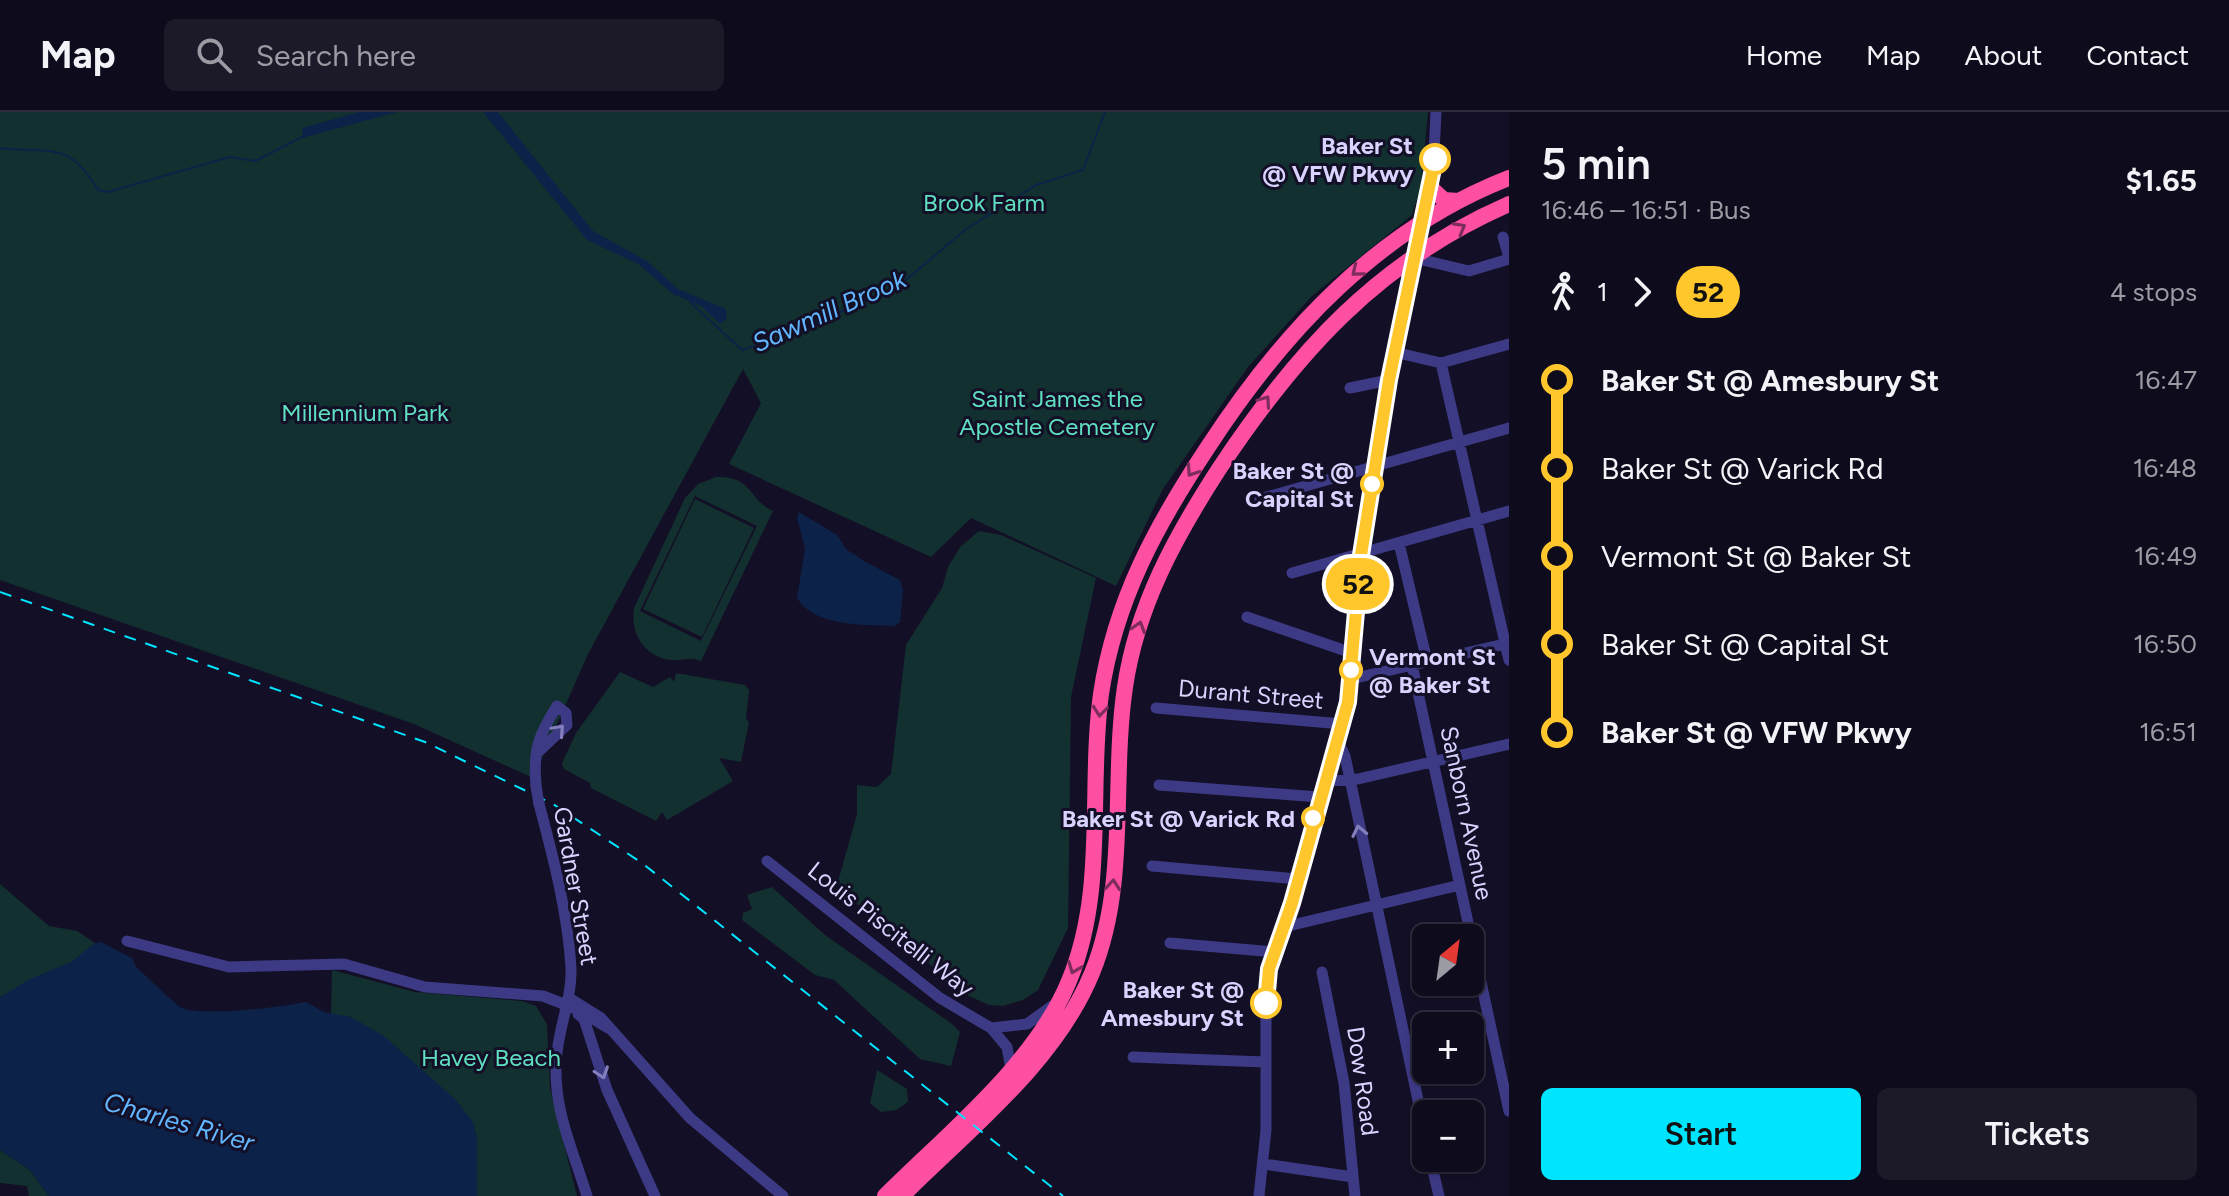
<!DOCTYPE html>
<meta charset="utf-8">
<style>
body{margin:0;font-family:Figtree,sans-serif;background:#1c1929;color:#f1f3f6;height:100vh;display:flex;flex-direction:column;font-size:30px;white-space:nowrap}
*{box-sizing:border-box;margin:0}
p{font-size:26px;color:#9b9ba3}
.icon{flex:none;width:44px;height:44px;fill:none;stroke:currentColor;stroke-width:2;stroke-linecap:round;stroke-linejoin:round}
.map{position:relative;flex:1;overflow:hidden}
.panel{display:flex;flex-direction:column;background:#0e0b1c;width:720px}
.panel>*{flex:none}
.badge{padding:0 16px;border-radius:26px;font-size:28px;line-height:52px}
.needle{width:52px;rotate:29deg}
.controls{position:absolute;left:1412px;top:812px;display:grid;gap:16px}
.controls a{display:grid;place-items:center;width:72px;height:72px;border-radius:12px;background:#0e0b1c;box-shadow:0 2px 6px #0004,0 0 0 2px #2e2b3b;font-size:40px}
.map>.badge{position:absolute;translate:-50% -50%;box-shadow:0 0 0 4px #fff}
.legs{display:flex;align-items:center;gap:12px;height:88px;padding:0 32px;font-size:26px}
.legs p{margin-inline-start:auto}
.headline{display:flex;align-items:center;justify-content:space-between;height:136px;padding:0 32px}
h1{font-size:44px;font-weight:600;line-height:60px}
.primary-button{display:flex;gap:16px;margin-top:auto;padding:16px 32px}
.primary-button a{flex:1;height:92px;border-radius:12px;background:#00e5ff;color:#111;font-size:32px;font-weight:600;line-height:92px;text-align:center}
.primary-button a+a{background:#1c1929;color:#f1f3f6}
ul{padding:0 32px;list-style:none}
li{display:flex;align-items:center;gap:28px;height:88px;font-size:30px}
li i{display:grid;place-items:center;width:12px;height:100%;margin:0 10px;background:currentColor}
li i::after{content:'';width:20px;height:20px;margin:-10px;border:6px solid;border-radius:50%;background:#0e0b1c}
li p{margin-inline-start:auto}
li:first-child i{background:linear-gradient(#0000 50%,currentColor 0)}
li:last-child i{background:linear-gradient(currentColor 50%,#0000 0)}
header{display:flex;align-items:center;gap:48px;box-sizing:border-box;height:112px;padding:0 40px;background:#0e0b1c;border-bottom:2px solid #2e2b3b}
header strong{font-size:38px}
nav{display:flex;gap:44px;margin-inline-start:auto;font-size:28px}
.search{width:560px;height:72px;background:#1c1929;display:flex;align-items:center;gap:20px;box-sizing:border-box;padding:0 28px;border-radius:12px;color:#9b9ba3;font-size:30px}
main{display:flex;flex:1;min-height:0}
.map>svg:first-child{display:block}
.green{fill:#12302f;fill-rule:evenodd}
.water{fill:#0c2248}
.lines{fill:none;stroke-linecap:round;stroke-linejoin:round}
.stream{stroke:#0c2248;stroke-width:2}
.minor{stroke:#3d3a85;stroke-width:11}
.highway{stroke:#ff4fa3;stroke-width:16}
.rail{stroke:#00e5ff;stroke-width:2;stroke-dasharray:12 10;stroke-linecap:butt}
.minor-bridge{stroke:#3d3a85;stroke-width:11}
.oneway{stroke:#7d2c5e}
.oneway2{stroke:#837fbc}
.line-1-casing{stroke:#fff;stroke-width:18}
.line-1{stroke:#ffc72c;stroke-width:12}
.stop-1-dot{fill:#fff;stroke:#ffc72c;stroke-width:4}
.labels{text-anchor:middle;dominant-baseline:central;stroke-width:6;stroke-linejoin:round;paint-order:stroke}
.stop-label{font-size:24px;font-weight:bold;fill:#d9d4ff;stroke:#130f26;text-anchor:end}
.park-label{font-size:24px;fill:#5fe0c0;stroke:#130f26}
.street-label{font-size:24px;fill:#d9d4ff;stroke:#130f26}
.water-label{font-size:26px;font-style:italic;fill:#62b6ff;stroke:#130f26}
</style>
<header>
<strong>Map</strong>
<div class="search"><svg class="icon" aria-label="search" viewBox="0 0 24 24"><circle cx="10" cy="10" r="6"/><path d="M15 15l6 6"/></svg>Search here</div>
<nav><a>Home</a><a>Map</a><a>About</a><a>Contact</a></nav>
</header>
<main>
<div class="map">
<svg width="1509" height="1084" viewBox="0 0 1509 1084">
<rect width="100%" height="100%" fill="#130f26"/>
<!-- green -->
<path class="green" d="M0,0H1428L1421,75L1412,103L1312,184L1248,255L1163,377L1116,474L971,406L931,445L729,352L761,291L743,257L588,542L539,653L542,670L414,612L0,468Z
M716,365C752,363 749,388 773,399L701,549C690,544 682,549 670,548C644,544 630,521 634,496L685,386L698,372ZM695,384L757,414L701,529L640,499Z
M695,387L754,416L702,525L643,497Z
M979,419L1001,423L1096,466L1071,585L1068,816L1038,878L1023,888L1003,894L989,893L969,884L942,866L923,845L891,824L837,773L857,702V673L877,675L891,662L906,533L942,476L948,455L960,435Z
M620,560L653,575L670,565L674,570L676,561L745,573L749,578L746,607L749,610L741,650L719,646L733,669L667,708L662,700L656,709L591,676L590,671L564,657L562,651L576,621Z
M0,772L49,814L77,819L95,831L93,834L134,855L0,895Z
M772,775L825,823L952,912L960,920L951,954L920,947L834,868L815,863L742,808L743,801L752,797L747,783Z
M332,858L415,880L522,889L536,894L547,912L550,976L577,1084H476L331,902Z
M877,958L907,977L908,990L896,998L881,1000L870,991Z
M0,1038L30,1058L49,1084H29L27,1074L0,1071Z"/>
<!-- water -->
<path class="water" d="M359,0H397L302,26L303,16Z
M483,0H498L593,119L647,149L678,177L726,197L727,206L720,212L701,194L673,182L638,152L587,128Z
M799,400L837,423L846,437L864,449L900,468L903,479L900,510L894,514C866,513 814,515 797,486L805,437L797,406Z
M101,830L132,846L136,855C146,863 174,892 182,896C205,905 280,895 306,890L324,900L351,905L384,924L456,988L473,1010L477,1026V1084H49L30,1058L0,1038V885L30,867L71,850L95,831Z"/>
<g class="lines">
<!-- stream -->
<path class="stream" d="M0,36C53,42 68,28 98,78L108,80L230,45L255,49L304,24
M690,190L742,238L783,226L900,173L965,118L1036,73L1083,58L1105,0"/>
<!-- minor -->
<path class="minor" d="M1503,125L1509,145
M1414,146L1469,159L1509,147
M1394,240L1441,251L1509,548
M1441,251L1509,232
M1350,276L1389,268
M1260,387L1509,316
M1399,431L1427,549
M1292,461L1509,399
M1247,505L1352,541
M1412,553L1509,999
M1351,567L1509,531
M1156,596L1342,612
M1338,629L1345,644L1426,1026
M536,642L567,613L566,601L557,594C538,624 533,638 536,674
M1325,669L1358,667L1509,632
M1159,673L1319,685
M539,692C553,744 568,802 571,856C572,886 560,911 557,941C551,993 572,1035 587,1084
M767,749L940,886L991,916L1007,935L1011,957
M1152,754L1297,767
M1284,815L1460,773
M127,829L229,855L344,852L425,875L543,884L579,898L608,916
M1170,831L1275,840
M1322,860L1344,971L1355,1084
M569,886L601,906L690,1006L783,1084
M578,902L584,907L607,978L655,1084
M991,916L1027,912L1052,894
M1133,945L1265,950
M1430,1046L1439,1084
M1264,1052L1353,1065
M1259,1084L1266,1018V872L1348,590L1361,443L1389,268L1433,62L1436,0"/>
<!-- highway -->
<path class="highway" d="M1430,75L1444,88L1458,89
M885,1084C948,1021 1035,952 1069,869C1107,778 1088,677 1101,582C1115,488 1157,412 1208,335C1283,220 1378,117 1509,66
M902,1084C969,1017 1055,951 1092,861C1129,771 1111,670 1125,575C1137,494 1175,425 1219,357C1296,241 1378,149 1509,92"/>
<!-- rail -->
<path class="rail" d="M0,480L425,630L553,692L642,751L1063,1084"/>
<!-- minor-bridge -->
<path class="minor-bridge" d="M536,674L539,692"/>
</g>
<!-- one-way arrows -->
<defs><path id="oneway-chevron" d="M-2-3.5L2.5 0L-2 3.5" fill="none" stroke-width="1.6" stroke-linecap="round" stroke-linejoin="round" transform="scale(2)"/></defs>
<g class="oneway">
<use href="#oneway-chevron" transform="translate(1460 116) rotate(-30)"/>
<use href="#oneway-chevron" transform="translate(1357 159) rotate(141)"/>
<use href="#oneway-chevron" transform="translate(1265 289) rotate(-55)"/>
<use href="#oneway-chevron" transform="translate(1192 359) rotate(124)"/>
<use href="#oneway-chevron" transform="translate(1139 515) rotate(-73)"/>
<use href="#oneway-chevron" transform="translate(1100 599) rotate(96)"/>
<use href="#oneway-chevron" transform="translate(1113 773) rotate(-85)"/>
<use href="#oneway-chevron" transform="translate(1074 856) rotate(111)"/>
</g>
<g class="oneway2">
<use href="#oneway-chevron" transform="translate(559 618) rotate(-48)"/>
<use href="#oneway-chevron" transform="translate(1359 719) rotate(-102)"/>
<use href="#oneway-chevron" transform="translate(602 961) rotate(71)"/>
</g>
<g class="lines">
<!-- line-1 casing -->
<g class="line-1-casing">
<path id="line-1" d="M1266,891L1269,857L1292,791L1348,590L1361,443L1389,268L1435,47"/>
</g>
<!-- line-1 -->
<use href="#line-1" class="line-1"/>
</g>
<!-- markers -->
<g class="stop-1-dot">
<circle cx="1435" cy="47" r="14"/>
<circle cx="1372" cy="372" r="10"/>
<circle cx="1351" cy="558" r="10"/>
<circle cx="1313" cy="706" r="10"/>
<circle cx="1266" cy="891" r="14"/>
</g>
<g class="labels">
<!-- stop labels -->
<g class="stop-label">
<text x="1413" y="33">Baker St<tspan x="1413" dy="28">@ VFW Pkwy</tspan></text>
<text x="1354" y="358">Baker St @<tspan x="1354" dy="28">Capital St</tspan></text>
<text x="1369" y="544" text-anchor="start">Vermont St<tspan x="1369" dy="28">@ Baker St</tspan></text>
<text x="1295" y="706">Baker St @ Varick Rd</text>
<text x="1244" y="877">Baker St @<tspan x="1244" dy="28">Amesbury St</tspan></text>
</g>
<!-- park labels -->
<g class="park-label">
<text x="984" y="90">Brook Farm</text>
<text x="1057" y="286">Saint James the<tspan x="1057" dy="28">Apostle Cemetery</tspan></text>
<text x="365" y="300">Millennium Park</text>
<text x="491" y="945">Havey Beach</text>
</g>
<!-- street labels -->
<g class="street-label">
<text transform="translate(1251 582) rotate(5)">Durant Street</text>
<text transform="translate(1467 701) rotate(78)">Sanborn Avenue</text>
<text transform="translate(576 774) rotate(80)">Gardner Street</text>
<text transform="translate(891 817) rotate(38)">Louis Piscitelli Way</text>
<text transform="translate(1363 969) rotate(82)">Dow Road</text>
</g>
<!-- water labels -->
<g class="water-label">
<text transform="translate(829 199) rotate(-24)">Sawmill Brook</text>
<text transform="translate(179 1010) rotate(16)">Charles River</text>
</g>
</g>
</svg>
<div class="controls">
<a><svg class="needle" viewBox="-14 -14 28 28"><path d="M0-13l5 13h-10z" fill="#e53935"/><path d="M0 13l5-13h-10z" fill="#9b9ba3"/></svg></a>
<a>+</a>
<a>−</a>
</div>
<b class="badge" style="left:1358px;top:472px;background:#ffc72c;color:#111">52</b>
</div>
<section class="panel">
<div class="headline"><div><h1>5 min</h1><p>16:46 – 16:51 · Bus</p></div><b>$1.65</b></div>
<div class="legs"><svg class="icon" aria-label="walk" viewBox="0 0 24 24"><circle cx="13" cy="4" r="2"/><path d="M13 8l-2 6 4 7M11 14l-3 7M7 12l3-4h3l4 4"/></svg>1<svg class="icon" aria-label="forward" viewBox="0 0 24 24"><path d="M9 5l7 7-7 7"/></svg><b class="badge" style="background:#ffc72c;color:#111">52</b><p>4 stops</p></div>
<ul>
<li><i style="color:#ffc72c"></i><b>Baker St @ Amesbury St</b><p>16:47</p></li>
<li><i style="color:#ffc72c"></i><span>Baker St @ Varick Rd</span><p>16:48</p></li>
<li><i style="color:#ffc72c"></i><span>Vermont St @ Baker St</span><p>16:49</p></li>
<li><i style="color:#ffc72c"></i><span>Baker St @ Capital St</span><p>16:50</p></li>
<li><i style="color:#ffc72c"></i><b>Baker St @ VFW Pkwy</b><p>16:51</p></li>
</ul>
<div class="primary-button"><a>Start</a><a>Tickets</a></div>
</section>
</main>
